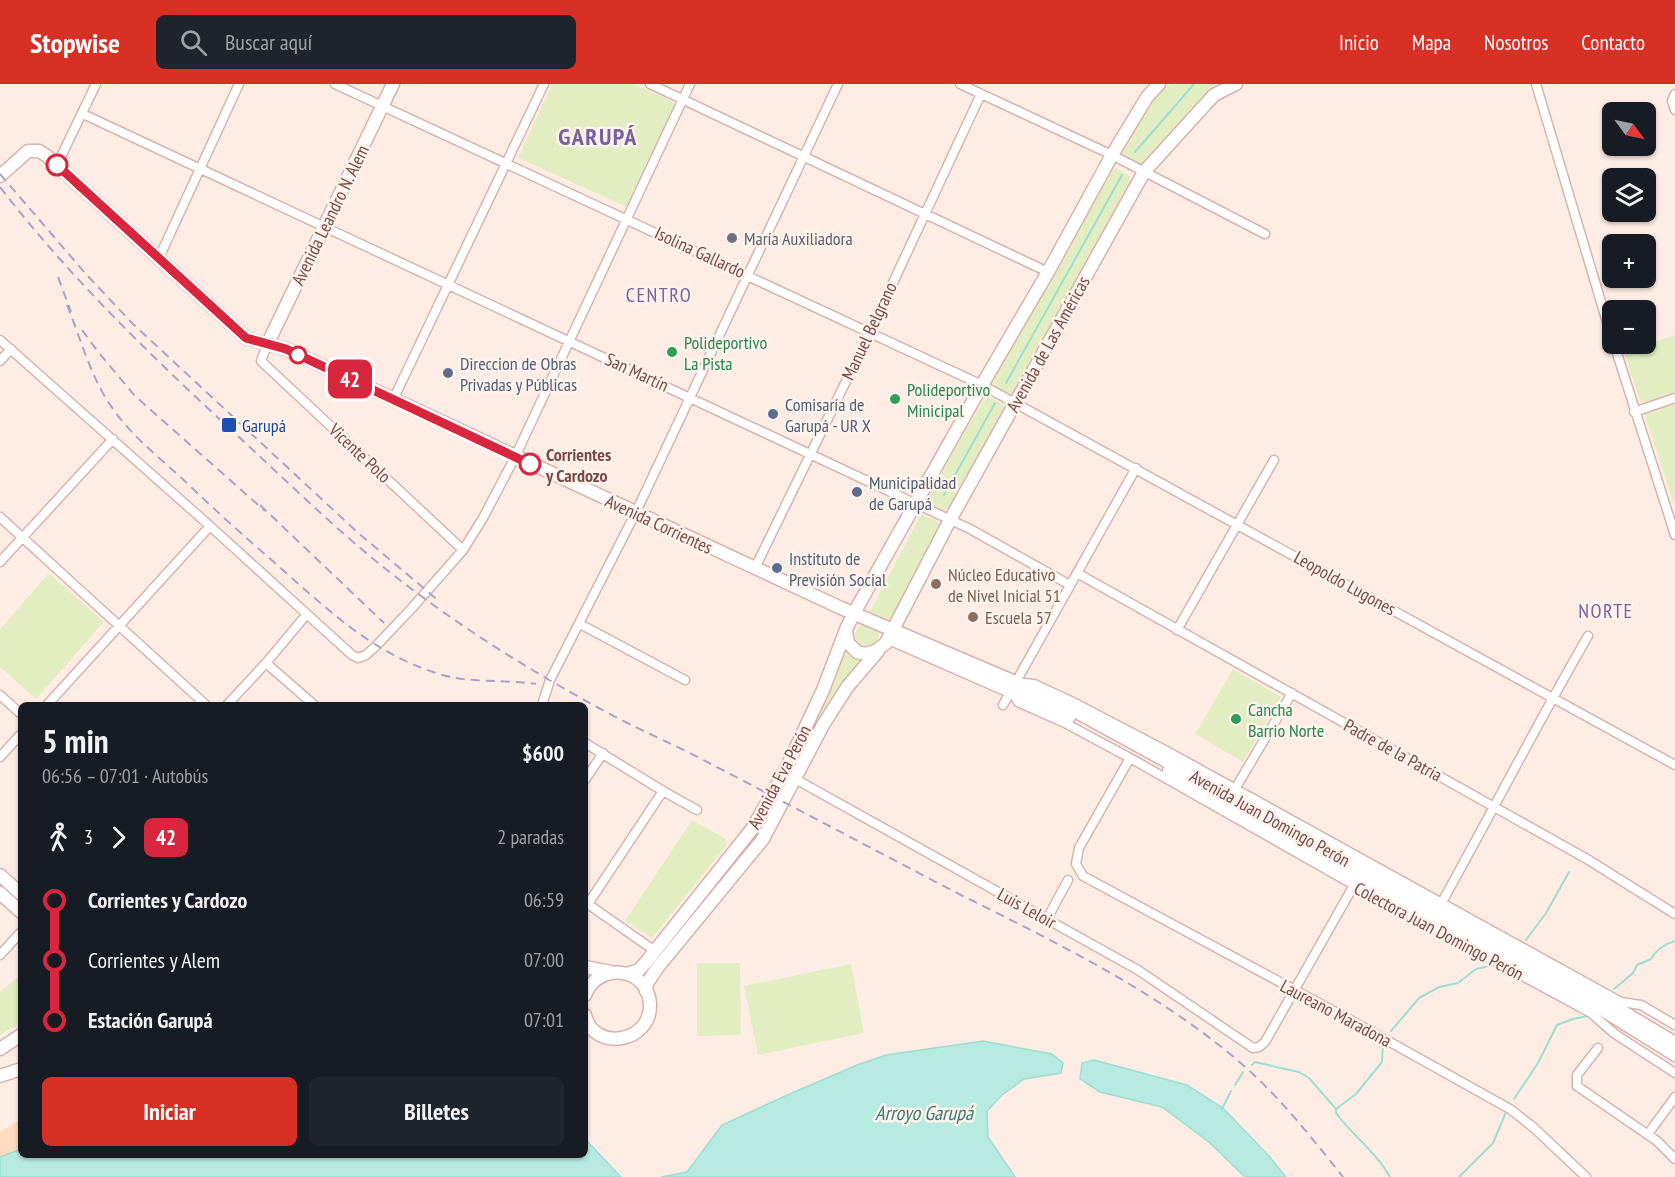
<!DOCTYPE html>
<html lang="es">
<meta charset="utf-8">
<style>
body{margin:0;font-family:"PT Sans Narrow",sans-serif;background:#20242c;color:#f1f3f6;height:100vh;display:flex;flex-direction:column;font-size:22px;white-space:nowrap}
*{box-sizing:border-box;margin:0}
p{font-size:20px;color:#9ea1a6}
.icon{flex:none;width:33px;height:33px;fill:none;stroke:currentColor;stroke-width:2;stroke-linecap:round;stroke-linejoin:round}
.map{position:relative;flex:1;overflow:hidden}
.panel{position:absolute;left:18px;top:618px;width:570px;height:456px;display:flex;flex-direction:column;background:#171b24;border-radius:9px;box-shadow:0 2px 4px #0004}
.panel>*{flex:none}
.badge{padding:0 12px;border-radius:9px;font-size:21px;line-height:39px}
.needle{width:39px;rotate:123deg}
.fabs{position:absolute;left:1602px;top:18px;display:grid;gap:12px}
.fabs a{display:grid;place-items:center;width:54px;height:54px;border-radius:9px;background:#171b24;box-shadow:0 2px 4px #0004;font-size:30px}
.map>.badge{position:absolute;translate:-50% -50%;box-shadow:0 0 0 3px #fff}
.legs{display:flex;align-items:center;gap:9px;height:66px;padding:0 24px;font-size:20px}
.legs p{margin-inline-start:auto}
.headline{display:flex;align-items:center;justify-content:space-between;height:102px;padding:0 24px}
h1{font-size:33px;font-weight:800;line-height:45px}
.button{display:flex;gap:12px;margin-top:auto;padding:12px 24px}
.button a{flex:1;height:69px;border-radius:9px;background:#d93025;color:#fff;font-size:24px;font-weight:800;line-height:69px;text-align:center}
.button a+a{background:#20242c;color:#f1f3f6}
ul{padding:0 24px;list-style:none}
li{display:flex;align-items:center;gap:21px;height:60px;font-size:22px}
li i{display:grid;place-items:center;width:9px;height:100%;margin:0 8px;background:currentColor}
li i::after{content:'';width:15px;height:15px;margin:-8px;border:4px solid;border-radius:50%;background:#171b24}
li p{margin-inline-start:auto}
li:first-child i{background:linear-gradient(#0000 50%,currentColor 0)}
li:last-child i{background:linear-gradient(currentColor 50%,#0000 0)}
header{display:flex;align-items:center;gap:36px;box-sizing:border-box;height:84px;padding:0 30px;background:#d93025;color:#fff}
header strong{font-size:28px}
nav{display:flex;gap:33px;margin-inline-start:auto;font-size:21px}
.search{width:420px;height:54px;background:#20242c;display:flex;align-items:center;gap:15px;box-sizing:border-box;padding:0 21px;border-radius:9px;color:#9ea1a6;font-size:22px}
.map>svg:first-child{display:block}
.green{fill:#e2eec2}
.sand{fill:#ffdcbf}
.water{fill:#b7ebe2;stroke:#9cded3;stroke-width:1.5}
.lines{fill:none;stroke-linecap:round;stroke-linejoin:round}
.stream{stroke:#9cded3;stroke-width:2}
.street-casing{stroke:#d7b4af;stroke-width:11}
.secondary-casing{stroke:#dab1ac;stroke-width:15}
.street{stroke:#fff;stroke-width:8}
.secondary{stroke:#fff;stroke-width:12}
.rail{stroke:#aba2ca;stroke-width:2;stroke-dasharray:9 6;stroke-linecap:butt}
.line-1-casing{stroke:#fff;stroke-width:14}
.line-1{stroke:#d7263d;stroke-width:9}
.stop-1-dot{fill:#fff;stroke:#d7263d;stroke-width:3}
.worship-dot{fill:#6b7280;stroke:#fff3ee;stroke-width:2}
.leisure-dot{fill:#2e9e5b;stroke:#fff3ee;stroke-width:2}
.service-dot{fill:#5c6f8a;stroke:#fff3ee;stroke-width:2}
.transit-dot{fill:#1a4fb4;stroke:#fff3ee;stroke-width:2}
.education-dot{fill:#8d6e63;stroke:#fff3ee;stroke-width:2}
.labels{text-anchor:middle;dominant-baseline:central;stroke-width:5;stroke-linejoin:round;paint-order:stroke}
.street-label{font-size:18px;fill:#7b4947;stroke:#fff3ee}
.worship-label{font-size:18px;fill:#5b616d;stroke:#fff3ee;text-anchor:start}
.leisure-label{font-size:18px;fill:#27864d;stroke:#fff3ee;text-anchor:start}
.service-label{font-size:18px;fill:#4e5e75;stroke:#fff3ee;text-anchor:start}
.transit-label{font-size:18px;fill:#164399;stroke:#fff3ee;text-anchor:start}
.stop-label{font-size:18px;font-weight:bold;fill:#7b4947;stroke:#fff3ee;text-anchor:start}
.education-label{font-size:18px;fill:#785e54;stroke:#fff3ee;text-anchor:start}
.neighbourhood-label{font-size:20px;letter-spacing:1.5px;fill:#77629f;stroke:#fff3ee}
.water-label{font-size:20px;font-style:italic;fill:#357b70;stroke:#fff3ee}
.district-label{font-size:24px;font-weight:bold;letter-spacing:1.5px;fill:#77629f;stroke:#fff3ee}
</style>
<header>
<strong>Stopwise</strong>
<div class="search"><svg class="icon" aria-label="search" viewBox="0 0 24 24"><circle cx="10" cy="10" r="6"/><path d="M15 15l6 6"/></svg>Buscar aquí</div>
<nav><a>Inicio</a><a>Mapa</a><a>Nosotros</a><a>Contacto</a></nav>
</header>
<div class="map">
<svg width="1675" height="1093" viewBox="0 0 1675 1093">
<rect width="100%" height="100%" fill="#ffede5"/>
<!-- green -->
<path class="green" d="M552,0H635L675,19L627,123L518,74Z
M1171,0H1216L1146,81L1138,83L1122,72L1121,66L1156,8Z
M1116,83L1130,93L1132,100L1016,306L1008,312L993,306L992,296L1107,90Z
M1675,251V423L1624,268Z
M990,313L1004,321L1006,328L949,425L942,427L929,420L927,414L982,318Z
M921,430L941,439L891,538L870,528Z
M49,489L104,538L36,615L0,583V545Z
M855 552a12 12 0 1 1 24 0a12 12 0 1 1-24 0Z
M847,564L865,574L801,674H798L797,672Z
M1233,585L1281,613L1243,678L1195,650Z
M692,736L726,755V762L652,854L625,837Z
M697,879H740L741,951L697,952Z
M851,880L864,949L758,971L744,902Z
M21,890V939L0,951V908Z"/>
<!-- sand -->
<path class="sand" d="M21,1035V1065L0,1073V1048Z"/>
<!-- water -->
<path class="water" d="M983,957L1052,970L1063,979L1061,989L1024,995L1002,1011L987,1027L988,1053L1015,1093H661L687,1088L722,1041L785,1012L857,981L886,971Z
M1094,976L1187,1001L1223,1024L1269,1072L1286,1093H1245L1210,1059L1162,1023L1100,1008L1080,995L1082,979Z
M585,1055L621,1093H0V1073L21,1065V1071H585Z"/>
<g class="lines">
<!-- stream -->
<path class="stream" d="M1135,68L1194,0
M1006,299L1122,91
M944,411L995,319
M1526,856L1546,829L1569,788
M1614,905L1633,889L1637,881L1651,875C1656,866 1665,860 1675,857
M1391,947L1419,914L1439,903L1458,899L1476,885L1494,881
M1252,981L1255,978L1299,988L1309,994L1336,1025L1356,1010L1382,978L1383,958
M1235,1001L1243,988
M1514,1015L1538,979L1557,941L1573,935L1588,932
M1222,1025L1231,1007
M1336,1026V1029C1352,1051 1376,1068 1390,1093
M1459,1093L1493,1059L1506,1028"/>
<!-- street casing -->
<g class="street-casing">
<path id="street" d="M335,0L982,301L1675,681
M650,0L1048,188
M960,0L1112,71L1265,150
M1536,0L1612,255
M1675,10L1672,17L1675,26
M83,30L970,445L1070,501
M57,81L96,0
M158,176L239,0
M0,256L210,442L352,571L358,574L366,571L376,562L412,524L463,466L483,434L515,373L690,0
M1614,260L1675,451
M267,261L261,277L463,466
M0,277L11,265
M393,316L544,0
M1634,328L1675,314
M0,433L206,621
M0,478L113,355
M755,484L870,248L981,10
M1077,489L1587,775L1675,830
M580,540L685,596
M1177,546L1274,376
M266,579L314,621
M1024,599L1034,600L1077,620L1165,666L1621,918L1641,921L1675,941
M1013,610L1018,618L1065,639L1130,674L1354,801L1591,929L1615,950L1675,989
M0,611L21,630
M47,621L210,442
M227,621L266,579L307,530
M542,621L550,596L635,430L838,0
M1003,621L1136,384
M585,659L663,707L697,726
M0,673L21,650
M1130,674L1079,764L1076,780L1083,792L1345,933L1510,1025L1533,1043L1586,1093
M790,692L1138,886L1253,964L1259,963L1265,958L1354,801
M585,696L603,669
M1235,705L1292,609
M585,818L655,867
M1442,818C1491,730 1537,640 1588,552
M588,820L663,707
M1047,835L1068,796
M0,871L21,848
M1598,964L1577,991V1002L1657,1057L1675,1075
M1648,1050L1675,1013"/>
</g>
<!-- secondary casing -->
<g class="secondary-casing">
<path id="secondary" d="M0,92L28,67H39L47,72L246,254L286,265L841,524L1015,598L1073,626L1603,916L1675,959
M267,261L393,0
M846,547L848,559L857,568C868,572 877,567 886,559L950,436L1144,88L1214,11L1236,0
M889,554L1069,633
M1169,687L1536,891L1598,923L1675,971
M0,791L21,810
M0,809L21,828
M585,883L611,888
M627,890L639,886L647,877L752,745L784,689L823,606L847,543L859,520L982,301L1048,188L1112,71L1147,13L1159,0
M646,907L647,899L658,883L763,755L823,641L848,602L878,567
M585,911C598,877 648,883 650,920C652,958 594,969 585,931
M0,965L21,951
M0,992L21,985"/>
</g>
<!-- street -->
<use href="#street" class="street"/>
<!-- secondary -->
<use href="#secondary" class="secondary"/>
<!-- rail -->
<path class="rail" d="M0,90L85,189L132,239L356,447L440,518
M0,103C71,195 154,275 240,354C279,390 318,428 359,463C432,525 513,577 597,623C634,644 674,660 711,680C794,723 876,767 959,810C1059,860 1171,914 1254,991C1287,1022 1315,1058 1343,1093
M58,193L71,228
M67,221C81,255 91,295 113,325C133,354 164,377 190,402C220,431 252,459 284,487C330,528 373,568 433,588C465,600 502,595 536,600
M82,246L99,269L135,312L265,427
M260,421L384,539"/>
</g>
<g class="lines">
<!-- line-1 casing -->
<g class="line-1-casing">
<path id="line-1" d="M57,81L246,254L286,265L530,380"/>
</g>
<!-- line-1 -->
<use href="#line-1" class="line-1"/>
</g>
<!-- markers -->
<g class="stop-1-dot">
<circle cx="57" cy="81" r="10"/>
<circle cx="298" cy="271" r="8"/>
<circle cx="530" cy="380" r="10"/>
</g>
<circle class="worship-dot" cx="732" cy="154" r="6"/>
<g class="leisure-dot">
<circle cx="672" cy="268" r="6"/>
<circle cx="895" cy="315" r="6"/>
<circle cx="1236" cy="635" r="6"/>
</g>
<g class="service-dot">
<circle cx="448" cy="289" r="6"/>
<circle cx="773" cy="330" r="6"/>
<circle cx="857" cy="408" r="6"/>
<circle cx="777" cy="484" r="6"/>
</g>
<rect class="transit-dot" x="221" y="333" width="16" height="16" rx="3"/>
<g class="education-dot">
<circle cx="936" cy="500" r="6"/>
<circle cx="973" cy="533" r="6"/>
</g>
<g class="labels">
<!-- street labels -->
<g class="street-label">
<text transform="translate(330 131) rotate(-64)">Avenida Leandro N. Alem</text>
<text transform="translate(700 168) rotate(25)">Isolina Gallardo</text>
<text transform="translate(869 247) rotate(-65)">Manuel Belgrano</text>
<text transform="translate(1048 260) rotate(-61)">Avenida de Las Américas</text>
<text transform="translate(637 288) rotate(25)">San Martín</text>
<text transform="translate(360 369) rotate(43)">Vicente Polo</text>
<text transform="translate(659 440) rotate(25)">Avenida Corrientes</text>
<text transform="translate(1345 499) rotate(29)">Leopoldo Lugones</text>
<text transform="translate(1393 666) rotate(29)">Padre de la Patria</text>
<text transform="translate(779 693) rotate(-62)">Avenida Eva Perón</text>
<text transform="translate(1270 734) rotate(29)">Avenida Juan Domingo Perón</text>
<text transform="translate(1027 824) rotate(29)">Luis Leloir</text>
<text transform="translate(1439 847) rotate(28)">Colectora Juan Domingo Perón</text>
<text transform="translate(1336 929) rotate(28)">Laureano Maradona</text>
</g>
<!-- worship labels -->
<g class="worship-label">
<text x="744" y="154">María Auxiliadora</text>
</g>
<!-- leisure labels -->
<g class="leisure-label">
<text x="684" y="258">Polideportivo<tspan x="684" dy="21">La Pista</tspan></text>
<text x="907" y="305">Polideportivo<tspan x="907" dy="21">Minicipal</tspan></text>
<text x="1248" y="625">Cancha<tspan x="1248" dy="21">Barrio Norte</tspan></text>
</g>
<!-- service labels -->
<g class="service-label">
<text x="460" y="279">Direccion de Obras<tspan x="460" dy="21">Privadas y Públicas</tspan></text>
<text x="785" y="320">Comisaría de<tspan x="785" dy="21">Garupá - UR X</tspan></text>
<text x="869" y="398">Municipalidad<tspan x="869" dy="21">de Garupá</tspan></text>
<text x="789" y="474">Instituto de<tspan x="789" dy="21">Previsión Social</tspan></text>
</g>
<!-- transit labels -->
<g class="transit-label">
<text x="242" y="341">Garupá</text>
</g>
<!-- stop labels -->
<g class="stop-label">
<text x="546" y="370">Corrientes<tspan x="546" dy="21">y Cardozo</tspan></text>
</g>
<!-- education labels -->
<g class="education-label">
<text x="948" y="490">Núcleo Educativo<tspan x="948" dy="21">de Nivel Inicial 51</tspan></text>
<text x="985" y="533">Escuela 57</text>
</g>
<!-- neighbourhood labels -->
<g class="neighbourhood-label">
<text x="659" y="211">CENTRO</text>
<text x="1606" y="527">NORTE</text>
</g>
<!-- water labels -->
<g class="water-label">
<text x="924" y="1029">Arroyo Garupá</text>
</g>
<!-- district labels -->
<g class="district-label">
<text x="598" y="52">GARUPÁ</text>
</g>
</g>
</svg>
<div class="fabs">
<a><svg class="needle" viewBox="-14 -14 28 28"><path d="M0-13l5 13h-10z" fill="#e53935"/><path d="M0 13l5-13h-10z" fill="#9ea1a6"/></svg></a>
<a><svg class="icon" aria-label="layers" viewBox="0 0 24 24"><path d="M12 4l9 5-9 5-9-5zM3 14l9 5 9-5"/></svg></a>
<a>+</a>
<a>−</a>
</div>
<b class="badge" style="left:350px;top:295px;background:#d7263d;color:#fff">42</b>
<section class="panel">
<div class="headline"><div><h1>5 min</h1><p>06:56 – 07:01 · Autobús</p></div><b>$600</b></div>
<div class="legs"><svg class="icon" aria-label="walk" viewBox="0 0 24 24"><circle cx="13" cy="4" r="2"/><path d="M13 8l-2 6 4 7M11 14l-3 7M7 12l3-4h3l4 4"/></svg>3<svg class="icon" aria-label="forward" viewBox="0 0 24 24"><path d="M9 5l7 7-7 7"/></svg><b class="badge" style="background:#d7263d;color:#fff">42</b><p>2 paradas</p></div>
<ul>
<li><i style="color:#d7263d"></i><b>Corrientes y Cardozo</b><p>06:59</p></li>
<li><i style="color:#d7263d"></i><span>Corrientes y Alem</span><p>07:00</p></li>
<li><i style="color:#d7263d"></i><b>Estación Garupá</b><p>07:01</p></li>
</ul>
<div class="button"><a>Iniciar</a><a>Billetes</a></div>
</section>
</div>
